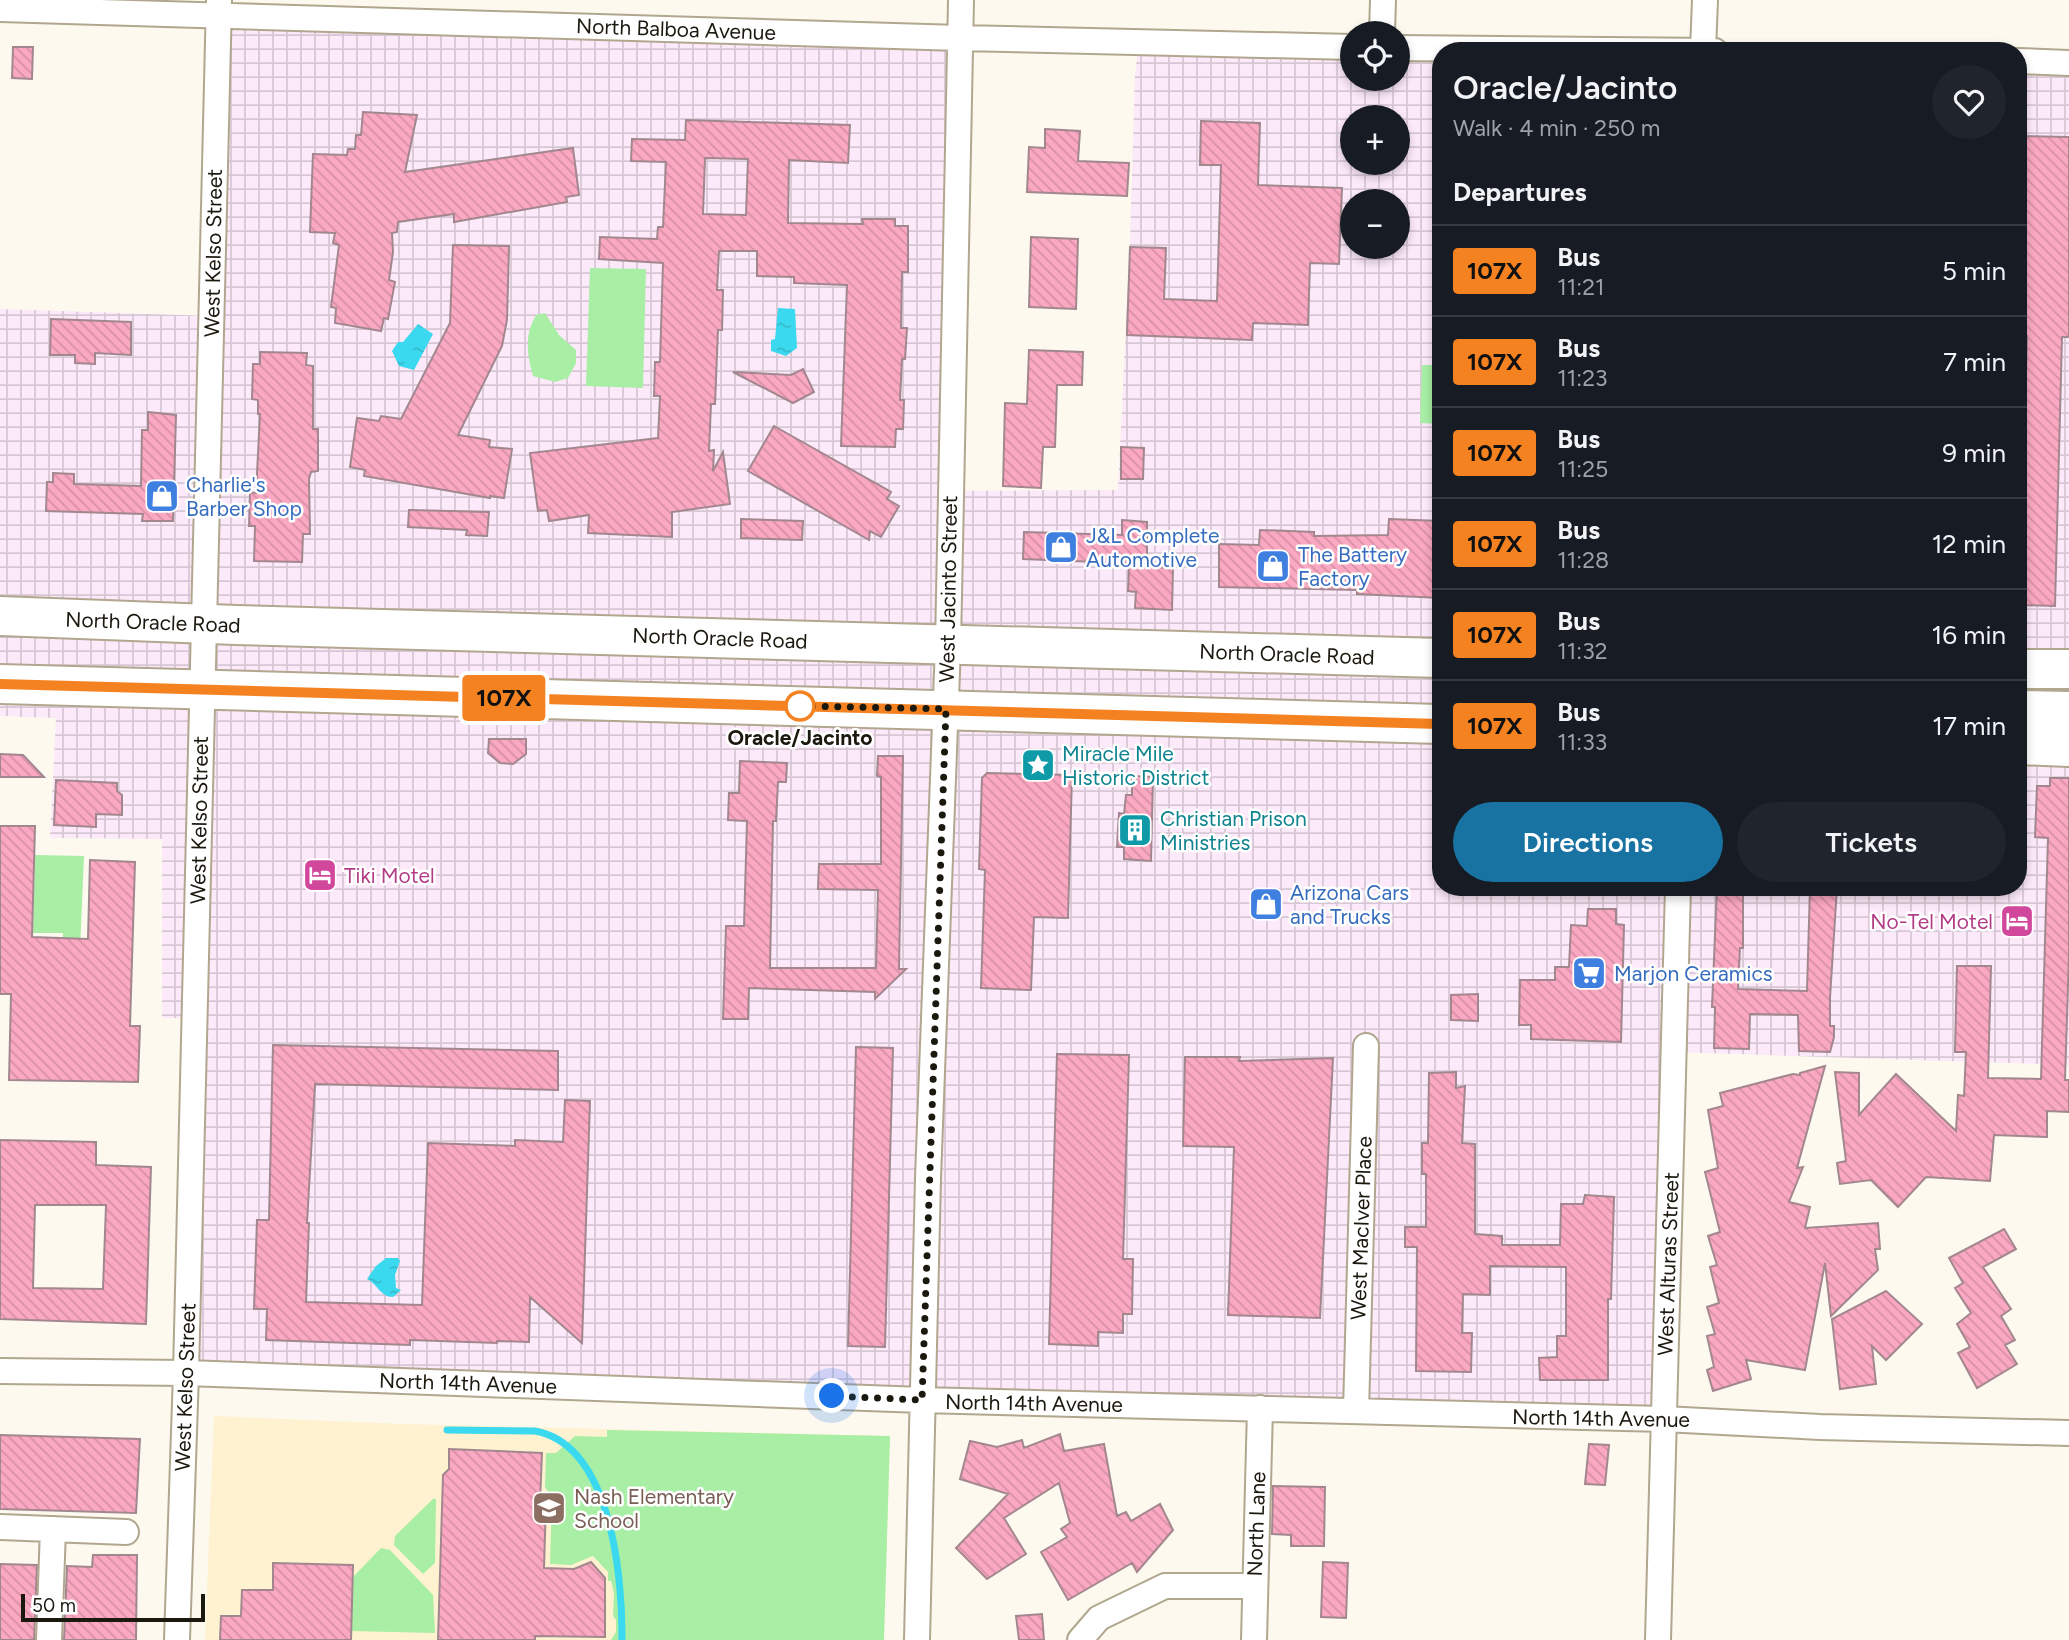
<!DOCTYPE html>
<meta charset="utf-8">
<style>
body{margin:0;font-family:Figtree,sans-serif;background:#20242c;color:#f1f3f6;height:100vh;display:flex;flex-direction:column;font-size:26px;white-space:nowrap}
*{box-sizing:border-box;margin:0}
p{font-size:23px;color:#9ea1a6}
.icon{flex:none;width:38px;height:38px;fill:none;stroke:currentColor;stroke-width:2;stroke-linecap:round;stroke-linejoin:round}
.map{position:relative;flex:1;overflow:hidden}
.panel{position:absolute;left:1432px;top:42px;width:595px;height:854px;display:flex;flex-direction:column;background:#171b24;border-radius:28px;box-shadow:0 4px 10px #0003}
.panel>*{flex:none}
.badge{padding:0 14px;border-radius:5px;font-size:24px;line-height:46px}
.fabs{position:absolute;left:1340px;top:21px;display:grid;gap:14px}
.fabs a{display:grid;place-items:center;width:70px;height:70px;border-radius:50%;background:#171b24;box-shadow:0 4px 10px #0003;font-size:35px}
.scale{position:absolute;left:21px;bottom:18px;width:184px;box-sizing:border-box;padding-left:7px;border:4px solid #1b180e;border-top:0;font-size:19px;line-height:24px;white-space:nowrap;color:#1b180e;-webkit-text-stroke:5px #fff;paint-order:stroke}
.you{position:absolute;width:35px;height:35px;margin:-18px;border:5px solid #fff;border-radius:50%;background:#1a73e8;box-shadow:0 0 0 10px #1a73e833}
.map>.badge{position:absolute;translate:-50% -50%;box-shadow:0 0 0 4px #fff}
h2{padding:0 21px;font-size:26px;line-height:63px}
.round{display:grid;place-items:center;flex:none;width:74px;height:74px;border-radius:37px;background:#20242c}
.summary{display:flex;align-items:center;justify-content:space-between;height:119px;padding:0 21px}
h1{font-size:33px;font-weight:600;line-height:52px}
.primary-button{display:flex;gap:14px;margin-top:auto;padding:14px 21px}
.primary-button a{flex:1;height:80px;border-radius:42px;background:#1973a2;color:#fff;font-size:28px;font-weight:600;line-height:80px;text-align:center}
.primary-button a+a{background:#20242c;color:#f1f3f6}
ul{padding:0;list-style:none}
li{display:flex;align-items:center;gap:21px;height:91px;padding:0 21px;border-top:2px solid #363941}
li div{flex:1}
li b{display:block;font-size:26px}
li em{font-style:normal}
li .badge{min-width:77px;font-weight:700;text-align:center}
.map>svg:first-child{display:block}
.industrial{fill:url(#industrial-grid);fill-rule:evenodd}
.built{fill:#fff2d0}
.green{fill:#a8eea5}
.water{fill:url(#water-ripples)}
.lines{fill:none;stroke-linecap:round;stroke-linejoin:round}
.stream{stroke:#3bd9ef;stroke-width:7}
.building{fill:url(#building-back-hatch);stroke:#a3878f;stroke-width:2;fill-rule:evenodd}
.street-casing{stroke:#b1a78f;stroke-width:28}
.primary-casing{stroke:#b1a78f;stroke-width:42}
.street{stroke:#fff;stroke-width:24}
.primary{stroke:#fff;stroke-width:38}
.line-casing{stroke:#fff;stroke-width:16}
.line{stroke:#f58220;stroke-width:10}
.walk{stroke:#1b180e;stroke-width:7;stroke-dasharray:0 12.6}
.stop-dot{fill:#fff;stroke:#f58220;stroke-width:3.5}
.labels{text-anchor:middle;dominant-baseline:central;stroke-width:5;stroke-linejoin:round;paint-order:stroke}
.street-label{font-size:21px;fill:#1b180e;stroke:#fff}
.shop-label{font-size:21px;fill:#366cbe;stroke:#fff;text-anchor:start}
.stop-label{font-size:21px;font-weight:bold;fill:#1b180e;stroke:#fff}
.culture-label{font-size:21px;fill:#0d838f;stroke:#fff;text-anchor:start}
.hotel-label{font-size:21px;fill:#b23c85;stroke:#fff;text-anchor:start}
.education-label{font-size:21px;fill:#785e54;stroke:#fff;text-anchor:start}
</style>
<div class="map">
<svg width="2069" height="1640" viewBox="0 0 2069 1640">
<defs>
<pattern id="industrial-grid" width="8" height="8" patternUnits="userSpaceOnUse" patternTransform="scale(1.75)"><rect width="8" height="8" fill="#fce9f9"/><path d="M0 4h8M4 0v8" fill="none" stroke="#d7c7d4"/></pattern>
<pattern id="water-ripples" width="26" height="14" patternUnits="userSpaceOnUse" patternTransform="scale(1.75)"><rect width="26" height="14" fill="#3bd9ef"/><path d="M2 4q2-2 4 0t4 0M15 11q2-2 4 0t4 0" fill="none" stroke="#33bacc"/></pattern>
<pattern id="building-back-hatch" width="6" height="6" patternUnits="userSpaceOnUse" patternTransform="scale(1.75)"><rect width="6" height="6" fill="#fba8c2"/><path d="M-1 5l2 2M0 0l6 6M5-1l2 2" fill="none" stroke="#d790a6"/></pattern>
</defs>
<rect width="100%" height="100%" fill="#fdf9ef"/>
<!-- industrial -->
<path class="industrial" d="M218,15L960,38L951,491L1118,490L1130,242L1135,74L1139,42L1353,47V79H1398V41L1440,51V887H2018V61L2069,63V1065L1674,1052L1664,1419L186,1373L194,1018H162V839L50,838L56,718L0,716V309L211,316ZM1353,117H1398V163H1353ZM1353,201H1398V247H1353Z"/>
<!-- built -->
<path class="built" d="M214,1416L404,1424L890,1436L884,1640H205Z"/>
<!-- green -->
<path class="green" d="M590,268L646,269L643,388L586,386Z
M545,313L559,335L576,350V363L568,378L555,382L533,376C527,354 524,336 536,315Z
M1422,365H1440V424L1420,423Z
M35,855L84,856L78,998H62L63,933H33Z
M607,1430L890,1436L884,1640H611L616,1632V1620L613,1616L614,1593L611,1581H608V1572L593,1556L571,1565L550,1564L552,1498L545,1487L546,1453H556L575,1436L607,1437Z
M434,1498L436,1500L435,1563L423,1574L394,1545L395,1536Z
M381,1548L390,1550L433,1595L435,1633L351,1631L353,1577Z"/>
<!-- water -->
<path class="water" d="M778,308L795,309L797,348L786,356L771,351V340L775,339Z
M418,324L433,334L414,370L399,366L392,351L398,342H403Z
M386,1258H398L400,1261L395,1275L396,1288L401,1290L393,1297C380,1297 378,1284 367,1279L376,1266Z"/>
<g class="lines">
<!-- stream -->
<path class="stream" d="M447,1430L535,1431C612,1445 622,1577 622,1640"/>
</g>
<!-- building -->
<path class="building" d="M13,47H33L32,79L12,78Z
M363,112L417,115L405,172L573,148L579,195L566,197L567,202L454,222V214L398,222L397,232L392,233L393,252L389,280L395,282L388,319L384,318L381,331L335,323L336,308L331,307L339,245L333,243L335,233L310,232L313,154L347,155L348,149H355L356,135H361Z
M686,120L850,125L848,163L789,160L788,223L863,224L862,219H895V226H908V272H902L901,328H907L905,359H902L900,400H904L903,429H896L895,447L841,446L847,285L794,283V277L757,276V251H719L717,290H723L722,330H718L715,404H711L709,451L714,450L713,471L723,452L730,504L672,512V537L588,533L589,515L549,521L547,510L538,511L530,453L658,438L660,396H654L655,362H660L663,263L599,259L600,237L657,239L658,227H663L666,162L631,161L632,139L685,140ZM705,158L748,159L746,215L703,214Z
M1201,121L1260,123L1258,185L1342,188L1339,264L1310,263L1308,325L1253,323L1252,340L1127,335L1130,247L1166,248L1164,299L1217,301L1221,165H1200Z
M1045,129L1080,131L1078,161L1129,163L1127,196L1027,192L1029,147L1045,148Z
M2018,136L2069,137V337H2062L2055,606L2020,605L2027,336L2018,335Z
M1031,237L1078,239L1076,309L1029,307Z
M453,245L509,246L507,320L502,346L458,435L490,440L489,447L512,449L504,498L490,496V498L364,476L365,470L350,467L357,418L379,421L381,416L401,419L450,323Z
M51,319L131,322V355L95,353V364L75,363V355H50Z
M1029,350L1083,352L1082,385H1057L1055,447H1043L1041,488L1003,486L1005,403L1027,404Z
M260,352L307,353L306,365L313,366V429H318V471L311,472L309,479L310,534H303L302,562L254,561L255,526H249L250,492L256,493L260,414H258V400L252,399L253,364H260Z
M803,369L814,392L793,403L733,372L791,375Z
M148,412L176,415L173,521H142L143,514L46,511L47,482H53V473L74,474V484L141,486L142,430H148Z
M774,426L891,492L887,499L899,506L881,537L870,531L869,540L748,471Z
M1121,447L1144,448L1143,479H1121Z
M409,510L489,512L487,536L466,535L467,530L408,527Z
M741,519L803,521L802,540L741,538Z
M1389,519L1440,521V598L1357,594V590L1219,587V544L1259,545L1260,530L1314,532V536L1388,535Z
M1122,520L1147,522V564L1023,559L1024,532L1122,535Z
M1129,566L1173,568L1172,610L1135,608L1136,592L1128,591Z
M489,739H526V754L513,764L500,763L488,753Z
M0,754L23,755L44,777H0Z
M878,756H903L899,969H906L875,999V992L749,988L748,1019H723L726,926H744L747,821L728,820L729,793H739L740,761L787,763L786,782H778L776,821H773L770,968H876L878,890L818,889L819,864H881V777L877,776Z
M987,773L1072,775L1068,918L1034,917L1031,990L981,988L985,870L979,869L982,778Z
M1132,776L1153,777L1151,861L1124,859V847H1117L1119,813L1124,814L1126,795H1132Z
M2050,778H2069V954L2065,1080H2069V1112L2047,1111V1137L1994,1135L1990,1181L1926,1177L1898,1207L1871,1180L1840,1184L1837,1163L1846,1161L1835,1072L1859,1073V1115L1896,1074L1956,1131L1958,1095L1964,1096L1966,1052H1955L1957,966H1991L1988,1078L2041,1079L2048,838L2035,837L2037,786H2050Z
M56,780L117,783V791L122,795V815L96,814V827L54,825Z
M0,826H35L32,937L88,939L90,860L135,862L130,1026H140L138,1082L9,1080L11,994H0Z
M1717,887H1743V948H1740L1738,989L1807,991L1810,887H1837L1830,998V1026H1834V1037L1830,1052L1799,1051L1798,1015L1750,1014L1749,1049L1714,1048L1715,1007H1712Z
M1588,909H1616V924L1624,925L1621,1042L1531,1039V1025H1519L1520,980H1555V967H1569L1571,925L1587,926Z
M1478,994V1021L1451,1020V995Z
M273,1045L558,1051V1090L315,1084L307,1223H309L306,1302L422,1305L428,1143L515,1146V1140L563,1142L565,1100L590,1101L582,1343L530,1297L529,1342L497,1341V1343L410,1340V1345L266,1340L267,1309H254L257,1220H269Z
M856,1047L893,1048L885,1347L848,1346Z
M1057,1054L1129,1055L1123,1259H1133L1132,1314H1123V1333L1098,1332V1346L1049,1344Z
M1185,1057H1240L1239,1061L1333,1058L1320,1318L1228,1315L1234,1147L1183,1146Z
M1825,1066L1797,1168L1803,1167L1789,1202L1810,1207L1805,1228L1878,1223L1880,1249H1875L1878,1270L1831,1316L1825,1263L1805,1370L1746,1360L1751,1379L1713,1391L1707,1370L1714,1367L1707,1336L1715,1334L1707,1307L1719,1303L1710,1267L1717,1265L1708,1236L1720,1232L1705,1172L1718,1168L1708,1110L1723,1106L1720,1093L1793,1074L1800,1075V1073Z
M1456,1072V1088L1465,1086L1462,1143L1475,1144V1234L1502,1236V1245H1560L1561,1204H1583L1585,1195L1614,1197L1611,1299H1608V1380H1540L1539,1358L1557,1357V1336H1566V1267L1490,1266V1295L1463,1294L1462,1333H1472L1471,1372L1416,1371L1417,1247H1405V1227H1426V1174H1422V1143H1428L1429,1073Z
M0,1140L96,1142V1165L151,1167L146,1324L0,1319ZM35,1205H106L103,1289L33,1288Z
M2004,1229L2016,1249L1983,1267L2011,1309L2001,1316L2015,1340L2005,1345L2017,1364L1977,1388L1958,1353L1970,1347L1957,1324L1971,1313L1955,1288L1963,1283L1949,1258Z
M1886,1291L1922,1324L1886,1360L1872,1346L1876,1384L1840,1389L1832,1319Z
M1060,1434L1064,1451L1104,1444L1117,1516L1126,1512L1131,1521L1160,1504L1173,1530L1137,1572L1132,1563L1068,1600L1041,1552L1067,1537L1061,1529L1070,1523L1059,1483L1004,1518L1026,1554L987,1579L956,1548L1008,1494L960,1479L970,1441L997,1447L1022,1440L1024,1448Z
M0,1435L140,1439L136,1513L0,1509Z
M1589,1444L1609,1445L1605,1485L1585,1484Z
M449,1449L542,1453L540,1502H546L544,1568L574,1569L591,1562L605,1578V1637L535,1636V1640H438L443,1475L449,1469Z
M1273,1486L1325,1487L1324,1546H1291V1535L1272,1534Z
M93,1555H137L136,1640H64L67,1566L92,1567Z
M1323,1562L1348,1563L1346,1618L1321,1617Z
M273,1563L353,1565L351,1640H220L221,1616H241L242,1590H273Z
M0,1564L37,1565L34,1640H0Z
M1042,1614L1044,1640H1019L1016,1616Z"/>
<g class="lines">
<!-- street casing -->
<g class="street-casing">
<path id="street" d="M0,9L960,38L1353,47
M1382,33L1383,0
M1398,48L1715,51
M1703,51L1705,0
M2018,61L2069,63
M0,1371L186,1373L922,1400L1664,1419L1820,1427L2069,1433
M1356,1411L1366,1046
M0,1527L126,1532
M49,1640L53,1529
M177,1640L186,1373L219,0
M917,1640L928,1178L948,645L961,0
M1080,1640L1099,1618L1165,1586H1255
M1254,1640L1260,1408
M1658,1640L1678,887"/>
</g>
<!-- primary casing -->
<g class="primary-casing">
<path id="primary" d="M0,616L236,625L1440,658
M2018,669H2069
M0,684L1440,724
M2018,710L2069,711
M2018,745L2069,747"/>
</g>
<!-- street -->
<use href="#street" class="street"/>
<!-- primary -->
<use href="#primary" class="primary"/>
</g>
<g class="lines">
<!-- line casing -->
<g class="line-casing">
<path id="line" d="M0,684L1440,724"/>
</g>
<!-- line -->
<use href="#line" class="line"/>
<!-- walk -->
<path class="walk" d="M800,706L946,709L922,1400L832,1396"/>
</g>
<!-- icons -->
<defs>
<g id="shop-square" transform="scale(1.75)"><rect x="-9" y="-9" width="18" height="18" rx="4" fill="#3f7fe0" stroke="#fff"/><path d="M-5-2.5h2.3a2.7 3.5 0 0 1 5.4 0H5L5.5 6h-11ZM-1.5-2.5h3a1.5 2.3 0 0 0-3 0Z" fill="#fff"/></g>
<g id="sight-square" transform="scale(1.75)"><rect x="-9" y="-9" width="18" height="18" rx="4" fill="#0f9aa8" stroke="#fff"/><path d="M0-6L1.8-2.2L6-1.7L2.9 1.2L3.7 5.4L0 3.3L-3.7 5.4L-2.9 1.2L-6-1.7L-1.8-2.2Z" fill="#fff"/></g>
<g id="building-square" transform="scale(1.75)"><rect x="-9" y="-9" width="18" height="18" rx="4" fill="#0f9aa8" stroke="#fff"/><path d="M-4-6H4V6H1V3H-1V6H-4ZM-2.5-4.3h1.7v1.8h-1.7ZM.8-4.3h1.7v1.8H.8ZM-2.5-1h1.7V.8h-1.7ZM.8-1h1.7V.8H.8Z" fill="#fff"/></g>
<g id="hotel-square" transform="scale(1.75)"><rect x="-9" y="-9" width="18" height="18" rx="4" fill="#d1479c" stroke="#fff"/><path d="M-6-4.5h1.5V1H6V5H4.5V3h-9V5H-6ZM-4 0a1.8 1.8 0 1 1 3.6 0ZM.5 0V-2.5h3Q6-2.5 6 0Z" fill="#fff"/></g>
<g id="supermarket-square" transform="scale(1.75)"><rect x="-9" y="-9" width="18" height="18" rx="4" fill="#3f7fe0" stroke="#fff"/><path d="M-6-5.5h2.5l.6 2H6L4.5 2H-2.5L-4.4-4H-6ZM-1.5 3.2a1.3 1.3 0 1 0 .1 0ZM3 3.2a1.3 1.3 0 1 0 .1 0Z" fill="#fff"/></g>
<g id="school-square" transform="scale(1.75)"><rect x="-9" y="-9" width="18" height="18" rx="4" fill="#8d6e63" stroke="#fff"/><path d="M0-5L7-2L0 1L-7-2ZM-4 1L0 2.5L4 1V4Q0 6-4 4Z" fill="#fff"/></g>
</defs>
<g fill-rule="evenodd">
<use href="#shop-square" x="162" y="496"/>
<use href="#shop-square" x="1061" y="547"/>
<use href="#shop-square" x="1273" y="566"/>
<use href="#sight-square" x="1038" y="765"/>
<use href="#building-square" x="1135" y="830"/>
<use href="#hotel-square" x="320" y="875"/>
<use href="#shop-square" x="1266" y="904"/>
<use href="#hotel-square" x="2017" y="921"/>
<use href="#supermarket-square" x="1589" y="973"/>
<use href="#school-square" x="549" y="1508"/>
</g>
<!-- markers -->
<circle class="stop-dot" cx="800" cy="706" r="14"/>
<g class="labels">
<!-- street labels -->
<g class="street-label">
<text transform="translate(676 29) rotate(2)">North Balboa Avenue</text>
<text transform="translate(213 253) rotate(-89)">West Kelso Street</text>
<text transform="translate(948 589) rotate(-89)">West Jacinto Street</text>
<text transform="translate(153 622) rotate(2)">North Oracle Road</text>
<text transform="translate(720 638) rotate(2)">North Oracle Road</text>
<text transform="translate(1287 654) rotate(2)">North Oracle Road</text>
<text transform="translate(199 820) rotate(-89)">West Kelso Street</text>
<text transform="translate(1361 1228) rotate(-88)">West MacIver Place</text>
<text transform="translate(1668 1264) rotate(-88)">West Alturas Street</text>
<text transform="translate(468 1383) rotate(2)">North 14th Avenue</text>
<text transform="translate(185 1387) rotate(-88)">West Kelso Street</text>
<text transform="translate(1034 1403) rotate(1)">North 14th Avenue</text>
<text transform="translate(1601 1418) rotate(1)">North 14th Avenue</text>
<text transform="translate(1256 1524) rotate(-88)">North Lane</text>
</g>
<!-- shop labels -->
<g class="shop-label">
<text x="186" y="484">Charlie's<tspan x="186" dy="24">Barber Shop</tspan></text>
<text x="1086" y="535">J&amp;L Complete<tspan x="1086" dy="24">Automotive</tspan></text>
<text x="1298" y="554">The Battery<tspan x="1298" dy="24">Factory</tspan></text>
<text x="1290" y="892">Arizona Cars<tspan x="1290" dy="24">and Trucks</tspan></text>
<text x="1614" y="973">Marjon Ceramics</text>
</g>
<!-- stop labels -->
<g class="stop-label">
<text x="800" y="737">Oracle/Jacinto</text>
</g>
<!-- culture labels -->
<g class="culture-label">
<text x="1062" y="753">Miracle Mile<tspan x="1062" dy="24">Historic District</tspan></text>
<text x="1160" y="818">Christian Prison<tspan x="1160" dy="24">Ministries</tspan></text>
</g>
<!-- hotel labels -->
<g class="hotel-label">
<text x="344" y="875">Tiki Motel</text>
<text x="1993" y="921" text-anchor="end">No-Tel Motel</text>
</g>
<!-- education labels -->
<g class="education-label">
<text x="574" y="1496">Nash Elementary<tspan x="574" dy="24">School</tspan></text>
</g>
</g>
</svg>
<div class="fabs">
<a><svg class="icon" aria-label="locate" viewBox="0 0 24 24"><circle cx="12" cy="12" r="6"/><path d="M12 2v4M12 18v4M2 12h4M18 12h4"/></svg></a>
<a>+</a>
<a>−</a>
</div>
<div class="scale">50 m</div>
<div class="you" style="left:832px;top:1396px"></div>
<b class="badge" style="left:504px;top:698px;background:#f58220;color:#111">107X</b>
<section class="panel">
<div class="summary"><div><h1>Oracle/Jacinto</h1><p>Walk · 4 min · 250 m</p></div><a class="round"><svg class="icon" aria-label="heart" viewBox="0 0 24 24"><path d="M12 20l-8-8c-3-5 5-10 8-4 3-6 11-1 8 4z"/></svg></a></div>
<h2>Departures</h2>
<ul>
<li><span class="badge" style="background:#f58220;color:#111">107X</span><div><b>Bus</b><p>11:21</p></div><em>5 min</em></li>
<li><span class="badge" style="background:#f58220;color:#111">107X</span><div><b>Bus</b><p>11:23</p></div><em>7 min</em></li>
<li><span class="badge" style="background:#f58220;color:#111">107X</span><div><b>Bus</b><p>11:25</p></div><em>9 min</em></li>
<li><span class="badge" style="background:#f58220;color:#111">107X</span><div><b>Bus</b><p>11:28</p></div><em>12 min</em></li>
<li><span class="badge" style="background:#f58220;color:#111">107X</span><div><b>Bus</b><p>11:32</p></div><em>16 min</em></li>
<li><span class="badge" style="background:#f58220;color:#111">107X</span><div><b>Bus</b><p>11:33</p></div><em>17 min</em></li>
</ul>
<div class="primary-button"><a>Directions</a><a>Tickets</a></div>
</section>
</div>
